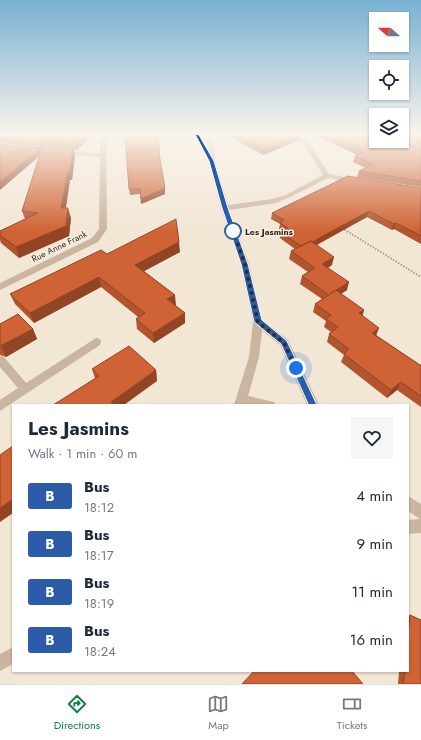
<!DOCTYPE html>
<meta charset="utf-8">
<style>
body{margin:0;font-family:Jost,sans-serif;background:#f6f6f7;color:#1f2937;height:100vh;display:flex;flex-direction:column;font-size:15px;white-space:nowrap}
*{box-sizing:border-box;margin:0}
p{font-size:13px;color:#747a83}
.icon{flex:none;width:22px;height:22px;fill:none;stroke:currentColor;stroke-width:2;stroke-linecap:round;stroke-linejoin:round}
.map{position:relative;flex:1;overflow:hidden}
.side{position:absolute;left:12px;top:404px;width:397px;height:268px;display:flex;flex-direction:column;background:#fff;border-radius:0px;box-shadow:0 1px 3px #0004}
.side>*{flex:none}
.badge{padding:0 8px;border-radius:3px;font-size:14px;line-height:26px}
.needle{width:26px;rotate:290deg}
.tools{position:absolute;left:369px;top:12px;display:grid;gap:8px}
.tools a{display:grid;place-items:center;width:40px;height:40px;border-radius:0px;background:#fff;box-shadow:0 1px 3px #0004;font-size:20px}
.you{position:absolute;width:20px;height:20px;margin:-10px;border:3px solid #fff;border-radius:50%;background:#1a73e8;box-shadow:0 0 0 6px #1a73e833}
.map>.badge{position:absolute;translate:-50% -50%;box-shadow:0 0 0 2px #fff}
.round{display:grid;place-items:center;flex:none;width:42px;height:42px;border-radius:0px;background:#f6f6f7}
.overview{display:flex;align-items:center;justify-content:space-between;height:68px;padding:0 16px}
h1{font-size:19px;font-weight:700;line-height:30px}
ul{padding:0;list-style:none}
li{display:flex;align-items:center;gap:12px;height:48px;padding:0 16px}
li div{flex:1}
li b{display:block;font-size:15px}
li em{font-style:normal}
li .badge{min-width:44px;font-weight:700;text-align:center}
.tab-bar{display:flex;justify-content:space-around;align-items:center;height:56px;border-top:1px solid #e0e1e3;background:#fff;font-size:11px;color:#747a83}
.tab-bar a{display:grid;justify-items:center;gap:2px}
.tab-bar .active{color:#0b8043}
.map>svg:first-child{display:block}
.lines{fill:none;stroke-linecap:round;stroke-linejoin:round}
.path{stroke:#b69f8a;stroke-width:2;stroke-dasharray:1.5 1.5;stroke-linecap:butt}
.minor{fill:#cab5a0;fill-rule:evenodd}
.wall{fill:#b2552e}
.shaded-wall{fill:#914525}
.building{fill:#cf6335;stroke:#914525}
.line{fill:#2a5caa;stroke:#fff}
.walk{stroke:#332924;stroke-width:4;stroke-dasharray:0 7.2}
.stop-dot{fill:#fff;stroke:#2a5caa;stroke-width:2}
.labels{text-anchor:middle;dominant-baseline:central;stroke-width:3;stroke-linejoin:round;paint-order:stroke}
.far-stop-label{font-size:9px;font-weight:bold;fill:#332924;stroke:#faefe0;text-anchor:start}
.far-street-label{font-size:9px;fill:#332924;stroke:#faefe0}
</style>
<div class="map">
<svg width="421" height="684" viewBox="0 0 421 684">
<rect width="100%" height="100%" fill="#f2e6d4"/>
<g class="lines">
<!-- path -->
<path class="path" d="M342,228L421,277"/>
<!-- minor -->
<path class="minor" d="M100,135H106L107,229L98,242L0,290V283L92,238L99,229L100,157L62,154L59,152L62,150L100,154Z
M194,135H200L208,150L206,135H212L214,141L215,161L228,205L272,199L286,195L323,175L298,135H304L329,174L356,179L359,181L356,183L328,178L290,197L276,203L229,210L249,264L262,320L288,340L319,405H307L280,345L262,330L259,357L248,396L274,402L276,405H234L249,357L253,322L241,264L221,208L209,161Z
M96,338L100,339L101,342L100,345L0,411V400L18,388L0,367V356L4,357L26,383Z
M408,496L421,504V533L408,534V520L420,519L408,511Z
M13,647V664L0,671V654Z"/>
</g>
<!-- wall -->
<path class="wall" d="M0,135H92L77,150H73L75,156L72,180H70L66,208L71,218L69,236L19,258L1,243L0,240V231L25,219L22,211L40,156L41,148L42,150L43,147L0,143Z
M158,135L160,153H159L165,194L141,204L140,194L130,195L129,189Z
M232,135H300V140L263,155L232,138Z
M305,135H421V187L357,177L359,171L366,168L353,162L355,156L357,155L314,135L307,137Z
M421,188V244L394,229L392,230L367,217L317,245L332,265L328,268L347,290L341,294L364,310L362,316L376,335L420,365H421V407L397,390L387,398L341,362L344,355L327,342L329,334L331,332L324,327L326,321L313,312L315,304L322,299L300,284L302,276L308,272L289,259L291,251L295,249L280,238V232L282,231L279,229L280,224L271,219L272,213Z
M180,252L144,271L175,295V305L185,313V323L154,343L137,329L136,319L138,317L101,287L34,323L15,304L10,294L107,254Z
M0,324L33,329L37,339L6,357L0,355Z
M92,369L156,370L157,381L95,378Z
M410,615L421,684H398L399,671H408V617Z"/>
<!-- shaded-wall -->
<path class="shaded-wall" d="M86,135H92L77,150L76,145Z
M300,135V140L263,155V150Z
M308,135H314L307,137Z
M73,147L75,156L72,180H70L64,218L61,208L68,171Z
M41,148L43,153L0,190V182Z
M165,188V194L141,204V199Z
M68,208L71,218L69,236L19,258L16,247Z
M369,211L367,217L301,253L302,247Z
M396,223L394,229L392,230L394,224Z
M179,242L180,252L137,275L135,265Z
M334,257L332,265L320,272L322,264Z
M99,277L101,287L34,323L30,313Z
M349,282L347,290L328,302L330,294Z
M175,295L176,305L168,309L167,299Z
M364,310L362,318L359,313Z
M185,313V323L154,343L153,333Z
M379,328L376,336L372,333Z
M33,329L37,339L6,357L1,346Z
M156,370L157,381L124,405H111V402Z
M401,382L397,390L387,398L391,390Z
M13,499V513L0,522V508Z"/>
<!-- building -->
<path class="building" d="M0,135H86L76,145L0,138Z
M125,135H158L159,147L158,148L165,188L141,199L140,189H129Z
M236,135H300L263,150Z
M327,135H376V141H402V135H421V181L359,171L373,164L355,156L364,152Z
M0,144L41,148L0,182Z
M43,144L73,147L70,170L68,171L61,208H68L66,226L16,247L0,235V231L38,213L22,211Z
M348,176L421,188V236L396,223L394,224L369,211L312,242L311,241L301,246L280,232L288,228L280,223L284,220L272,213Z
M176,219L179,242L135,265L175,295L167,299L185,313L153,333L136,319L145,313L99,277L30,313L10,294L101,250L107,254Z
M311,241L334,257L322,264L349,282L330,294L336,290L364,310L359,313L379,328L372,333L420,365H421V396L401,382L391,390L344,354L349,349L329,334L338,327L326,319L331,315L315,304L329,295L302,276L315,268L291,251Z
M18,314L33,329L0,346V324Z
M129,346L156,370L111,402L114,405H53L99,376L92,369Z
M13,446V499L0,508V455Z
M410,615L421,620V684H403L405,671H408V636Z
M254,671H352L363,684H242Z"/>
<!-- sky -->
<linearGradient id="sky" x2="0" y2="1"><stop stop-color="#78b0d2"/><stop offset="0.58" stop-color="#f9f4ec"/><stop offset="1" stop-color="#f9f4ec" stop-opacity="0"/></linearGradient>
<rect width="421" height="231" fill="url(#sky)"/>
<!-- line -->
<path class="line" d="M195,134L199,135L214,161L228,208L248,264L262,320L287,341L317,405L316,408H310L281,344L254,322L241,264L222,208L209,161Z"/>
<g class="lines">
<!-- walk -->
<path class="walk" d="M233,231L245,264L258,322L284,343L296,368"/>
</g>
<!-- markers -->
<circle class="stop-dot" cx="233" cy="231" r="8"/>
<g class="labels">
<!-- far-stop labels -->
<g class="far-stop-label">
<text x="245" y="231">Les Jasmins</text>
</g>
<!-- far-street labels -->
<g class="far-street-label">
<text transform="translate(59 246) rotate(-26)">Rue Anne Frank</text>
</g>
</g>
</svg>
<div class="tools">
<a><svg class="needle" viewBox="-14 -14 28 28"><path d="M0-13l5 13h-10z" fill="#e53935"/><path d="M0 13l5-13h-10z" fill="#747a83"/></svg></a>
<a><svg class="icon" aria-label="locate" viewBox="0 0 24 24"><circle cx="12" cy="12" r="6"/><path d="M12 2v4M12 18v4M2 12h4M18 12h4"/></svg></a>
<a><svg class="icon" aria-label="layers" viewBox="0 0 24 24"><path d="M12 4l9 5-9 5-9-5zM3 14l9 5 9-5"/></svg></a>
</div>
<div class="you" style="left:296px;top:368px"></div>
<section class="side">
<div class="overview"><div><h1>Les Jasmins</h1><p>Walk · 1 min · 60 m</p></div><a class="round"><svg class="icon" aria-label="heart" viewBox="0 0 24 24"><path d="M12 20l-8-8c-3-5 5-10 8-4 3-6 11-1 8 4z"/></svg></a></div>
<ul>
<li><span class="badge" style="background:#2a5caa;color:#fff">B</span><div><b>Bus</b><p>18:12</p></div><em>4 min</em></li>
<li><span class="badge" style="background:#2a5caa;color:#fff">B</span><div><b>Bus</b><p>18:17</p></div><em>9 min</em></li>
<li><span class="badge" style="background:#2a5caa;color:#fff">B</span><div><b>Bus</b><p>18:19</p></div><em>11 min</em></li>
<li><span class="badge" style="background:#2a5caa;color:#fff">B</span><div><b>Bus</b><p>18:24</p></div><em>16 min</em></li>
</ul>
</section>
</div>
<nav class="tab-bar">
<a class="active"><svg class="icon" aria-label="directions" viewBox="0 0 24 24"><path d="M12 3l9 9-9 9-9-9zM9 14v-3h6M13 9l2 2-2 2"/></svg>Directions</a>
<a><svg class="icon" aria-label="map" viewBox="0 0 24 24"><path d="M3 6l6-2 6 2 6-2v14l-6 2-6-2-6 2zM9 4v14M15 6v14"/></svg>Map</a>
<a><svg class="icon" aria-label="tickets" viewBox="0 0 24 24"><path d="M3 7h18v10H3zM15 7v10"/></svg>Tickets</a>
</nav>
